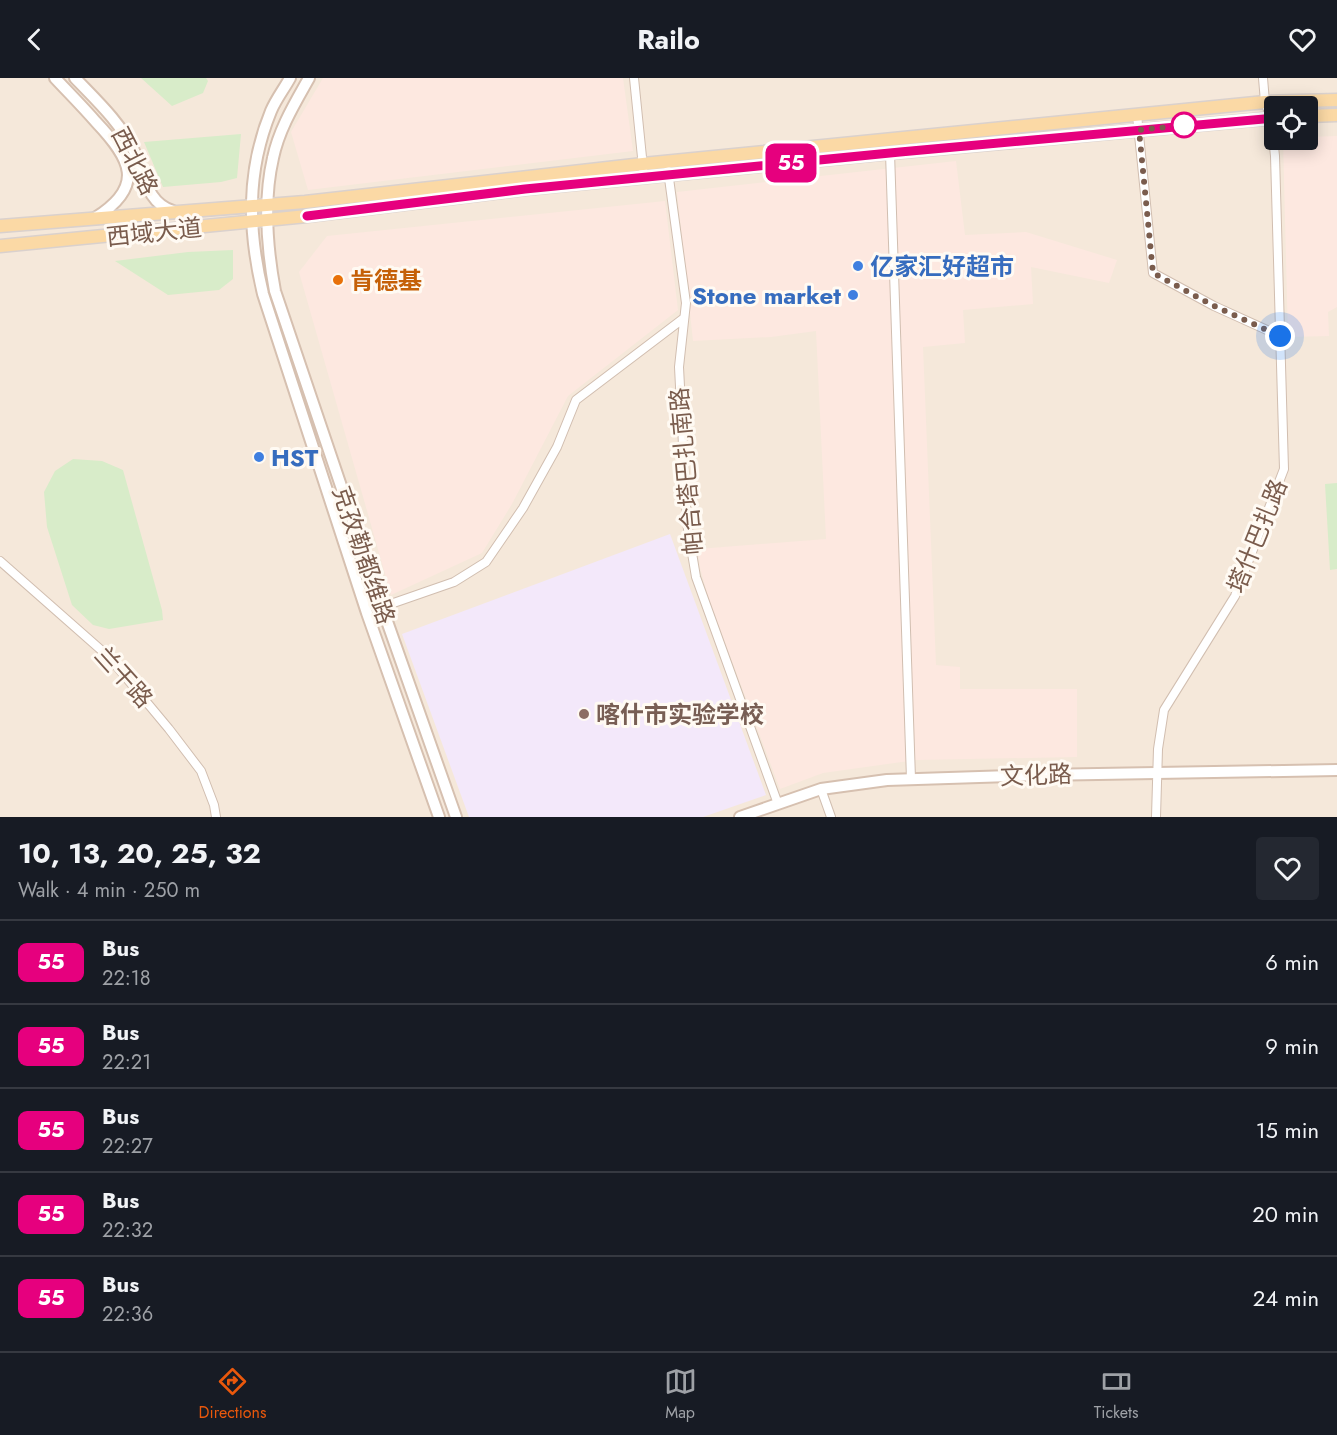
<!DOCTYPE html>
<meta charset="utf-8">
<style>
body{margin:0;font-family:Jost,"Noto Sans SC",sans-serif;background:#242831;color:#f1f3f6;height:100vh;display:flex;flex-direction:column;font-size:22px;white-space:nowrap}
*{box-sizing:border-box;margin:0}
p{font-size:20px;color:#9ea1a6}
.icon{flex:none;width:33px;height:33px;fill:none;stroke:currentColor;stroke-width:2;stroke-linecap:round;stroke-linejoin:round}
.map{position:relative;height:739px;overflow:hidden}
.details{display:flex;flex-direction:column;background:#171b24;flex:1}
.details>*{flex:none}
.badge{padding:0 12px;border-radius:9px;font-size:21px;line-height:39px}
.controls{position:absolute;left:1264px;top:18px;display:grid;gap:12px}
.controls a{display:grid;place-items:center;width:54px;height:54px;border-radius:6px;background:#171b24;box-shadow:0 3px 15px #0003;font-size:30px}
.you{position:absolute;width:30px;height:30px;margin:-15px;border:4px solid #fff;border-radius:50%;background:#1a73e8;box-shadow:0 0 0 9px #1a73e833}
.map>.badge{position:absolute;translate:-50% -50%;box-shadow:0 0 0 3px #fff}
.round{display:grid;place-items:center;flex:none;width:63px;height:63px;border-radius:6px;background:#242831}
.head{display:flex;align-items:center;justify-content:space-between;height:102px;padding:0 18px}
h1{font-size:28px;font-weight:700;line-height:45px}
ul{padding:0;list-style:none}
li{display:flex;align-items:center;gap:18px;height:84px;padding:0 18px;border-top:2px solid #363941}
li div{flex:1}
li b{display:block;font-size:22px}
li em{font-style:normal}
li .badge{min-width:66px;font-weight:700;text-align:center}
header{display:flex;justify-content:space-between;align-items:center;height:78px;padding:0 18px;background:#171b24;font-size:27px;font-weight:700}
.dock{display:flex;justify-content:space-around;align-items:center;height:84px;border-top:2px solid #363941;background:#171b24;font-size:16px;color:#9ea1a6}
.dock a{display:grid;justify-items:center;gap:3px}
.dock .current{color:#ea580c}
.map>svg:first-child{display:block}
.residential{fill:#f5e8da;fill-rule:evenodd}
.commercial{fill:#fde8e0}
.education{fill:#f3e8fa}
.green{fill:#d8ecc9}
.lines{fill:none;stroke-linecap:round;stroke-linejoin:round}
.street-casing{stroke:#d1beb0;stroke-width:10}
.secondary-casing{stroke:#d6c0b0;stroke-width:14}
.primary-casing{stroke:#dad1cd;stroke-width:15}
.street{stroke:#fff;stroke-width:8}
.secondary{stroke:#fff;stroke-width:10}
.primary{stroke:#fbd9a5;stroke-width:12}
.line-casing{stroke:#fff;stroke-width:14}
.line{stroke:#e6007e;stroke-width:9}
.walk{stroke:#7a5c4d;stroke-width:6;stroke-dasharray:0 10.8}
.stop-dot{fill:#fff;stroke:#e6007e;stroke-width:3}
.shop-dot{fill:#3f7fe0;stroke:#fffaf3;stroke-width:2}
.food-dot{fill:#e8710a;stroke:#fffaf3;stroke-width:2}
.education-dot{fill:#8d6e63;stroke:#fffaf3;stroke-width:2}
.labels{text-anchor:middle;dominant-baseline:central;stroke-width:6;stroke-linejoin:round;paint-order:stroke}
.street-label{font-size:24px;fill:#7a5c4d;stroke:#fffaf3}
.shop-label{font-size:24px;font-weight:bold;fill:#366cbe;stroke:#fffaf3;text-anchor:start}
.food-label{font-size:24px;font-weight:bold;fill:#c56008;stroke:#fffaf3;text-anchor:start}
.education-label{font-size:24px;font-weight:bold;fill:#785e54;stroke:#fffaf3;text-anchor:start}
</style>
<header><svg class="icon" aria-label="back" viewBox="0 0 24 24"><path d="M15 5l-7 7 7 7"/></svg>Railo<svg class="icon" aria-label="heart" viewBox="0 0 24 24"><path d="M12 20l-8-8c-3-5 5-10 8-4 3-6 11-1 8 4z"/></svg></header>
<div class="map">
<svg width="1337" height="739" viewBox="0 0 1337 739">
<rect width="100%" height="100%" fill="#fdf6ec"/>
<!-- residential -->
<path class="residential" d="M0,0H1337V739H0ZM1275,28H1308V62H1275Z"/>
<!-- commercial -->
<path class="commercial" d="M323,0H623L633,73L308,112L291,54Z
M1337,58V229L1328,234L1329,258L1288,259L1283,62H1308V59Z
M956,83L965,157L1026,154L1117,182L1109,205L1031,189L1033,226L963,232L965,265L923,269L936,587L960,589V611H1077V679L916,682L823,695L780,711L709,522L700,490L698,471L826,461L816,253L771,259L693,263L677,114Z
M665,123L678,232L568,318L512,426L482,475L391,517L299,194L327,158Z"/>
<!-- education -->
<path class="education" d="M670,456L766,717L703,739H469L402,556Z"/>
<!-- green -->
<path class="green" d="M141,0H206L208,3L203,15L172,28Z
M241,56L237,100L221,104L163,109L144,64Z
M233,172V201L219,212L168,217L115,183L188,174Z
M73,381L102,383L123,392L162,532L163,542L109,551L93,547L72,527L47,449L44,414L55,393Z
M1337,405V491L1330,492L1325,406Z"/>
<g class="lines">
<!-- street casing -->
<g class="street-casing">
<path id="street" d="M634,0L644,99
M1137,37L1153,195L1214,228L1280,258
M890,75L911,701
M668,93L686,225L679,289L687,445L696,499L778,726
M0,483L109,579L169,651L201,693L214,727L216,739
M382,529L454,504L486,484L523,430L557,369L576,322L684,240
M821,711L831,739
M1156,739L1158,671L1164,632L1235,518L1284,391L1275,78L1271,40L1265,24L1263,0"/>
</g>
<!-- secondary casing -->
<g class="secondary-casing">
<path id="secondary" d="M55,0C69,15 83,29 96,44C131,81 146,108 95,140
M75,0C97,23 120,44 134,73C145,96 146,125 173,133
M290,0C284,11 276,21 271,33C246,94 248,153 263,216L367,535L439,739
M309,0C295,25 279,51 273,80C263,123 267,170 275,213L382,529L456,739
M740,739L821,711L887,702L1040,697L1337,692"/>
</g>
<!-- primary casing -->
<g class="primary-casing">
<path id="primary" d="M1308,38L1337,37
M0,148L305,124L643,86L1265,24L1337,22
M0,168L307,138L525,111L890,75L1275,40"/>
</g>
<!-- street -->
<use href="#street" class="street"/>
<!-- secondary -->
<use href="#secondary" class="secondary"/>
<!-- primary -->
<use href="#primary" class="primary"/>
</g>
<g class="lines">
<!-- line casing -->
<g class="line-casing">
<path id="line" d="M307,138L525,111L900,74L1275,40"/>
</g>
<!-- line -->
<use href="#line" class="line"/>
<!-- walk -->
<path class="walk" d="M1184,47L1139,52L1153,195L1214,228L1280,258"/>
</g>
<!-- markers -->
<circle class="stop-dot" cx="1184" cy="47" r="12"/>
<g class="shop-dot">
<circle cx="858" cy="188" r="6"/>
<circle cx="853" cy="217" r="6"/>
<circle cx="259" cy="379" r="6"/>
</g>
<circle class="food-dot" cx="338" cy="202" r="6"/>
<circle class="education-dot" cx="584" cy="636" r="6"/>
<g class="labels">
<!-- street labels -->
<g class="street-label">
<text transform="translate(135 83) rotate(63)">西北路</text>
<text transform="translate(154 154) rotate(-6)">西域大道</text>
<text transform="translate(686 393) rotate(-95)">帕合塔巴扎南路</text>
<text transform="translate(1257 458) rotate(-68)">塔什巴扎路</text>
<text transform="translate(364 477) rotate(71)">克孜勒都维路</text>
<text transform="translate(124 599) rotate(48)">兰干路</text>
<text transform="translate(1036 697) rotate(-2)">文化路</text>
</g>
<!-- shop labels -->
<g class="shop-label">
<text x="870" y="188">亿家汇好超市</text>
<text x="841" y="217" text-anchor="end">Stone market</text>
<text x="271" y="379">HST</text>
</g>
<!-- food labels -->
<g class="food-label">
<text x="350" y="202">肯德基</text>
</g>
<!-- education labels -->
<g class="education-label">
<text x="596" y="636">喀什市实验学校</text>
</g>
</g>
</svg>
<div class="controls">
<a><svg class="icon" aria-label="locate" viewBox="0 0 24 24"><circle cx="12" cy="12" r="6"/><path d="M12 2v4M12 18v4M2 12h4M18 12h4"/></svg></a>
</div>
<div class="you" style="left:1280px;top:258px"></div>
<b class="badge" style="left:791px;top:85px;background:#e6007e;color:#fff">55</b>
</div>
<section class="details">
<div class="head"><div><h1>10, 13, 20, 25, 32</h1><p>Walk · 4 min · 250 m</p></div><a class="round"><svg class="icon" aria-label="heart" viewBox="0 0 24 24"><path d="M12 20l-8-8c-3-5 5-10 8-4 3-6 11-1 8 4z"/></svg></a></div>
<ul>
<li><span class="badge" style="background:#e6007e;color:#fff">55</span><div><b>Bus</b><p>22:18</p></div><em>6 min</em></li>
<li><span class="badge" style="background:#e6007e;color:#fff">55</span><div><b>Bus</b><p>22:21</p></div><em>9 min</em></li>
<li><span class="badge" style="background:#e6007e;color:#fff">55</span><div><b>Bus</b><p>22:27</p></div><em>15 min</em></li>
<li><span class="badge" style="background:#e6007e;color:#fff">55</span><div><b>Bus</b><p>22:32</p></div><em>20 min</em></li>
<li><span class="badge" style="background:#e6007e;color:#fff">55</span><div><b>Bus</b><p>22:36</p></div><em>24 min</em></li>
</ul>
</section>
<nav class="dock">
<a class="current"><svg class="icon" aria-label="directions" viewBox="0 0 24 24"><path d="M12 3l9 9-9 9-9-9zM9 14v-3h6M13 9l2 2-2 2"/></svg>Directions</a>
<a><svg class="icon" aria-label="map" viewBox="0 0 24 24"><path d="M3 6l6-2 6 2 6-2v14l-6 2-6-2-6 2zM9 4v14M15 6v14"/></svg>Map</a>
<a><svg class="icon" aria-label="tickets" viewBox="0 0 24 24"><path d="M3 7h18v10H3zM15 7v10"/></svg>Tickets</a>
</nav>
